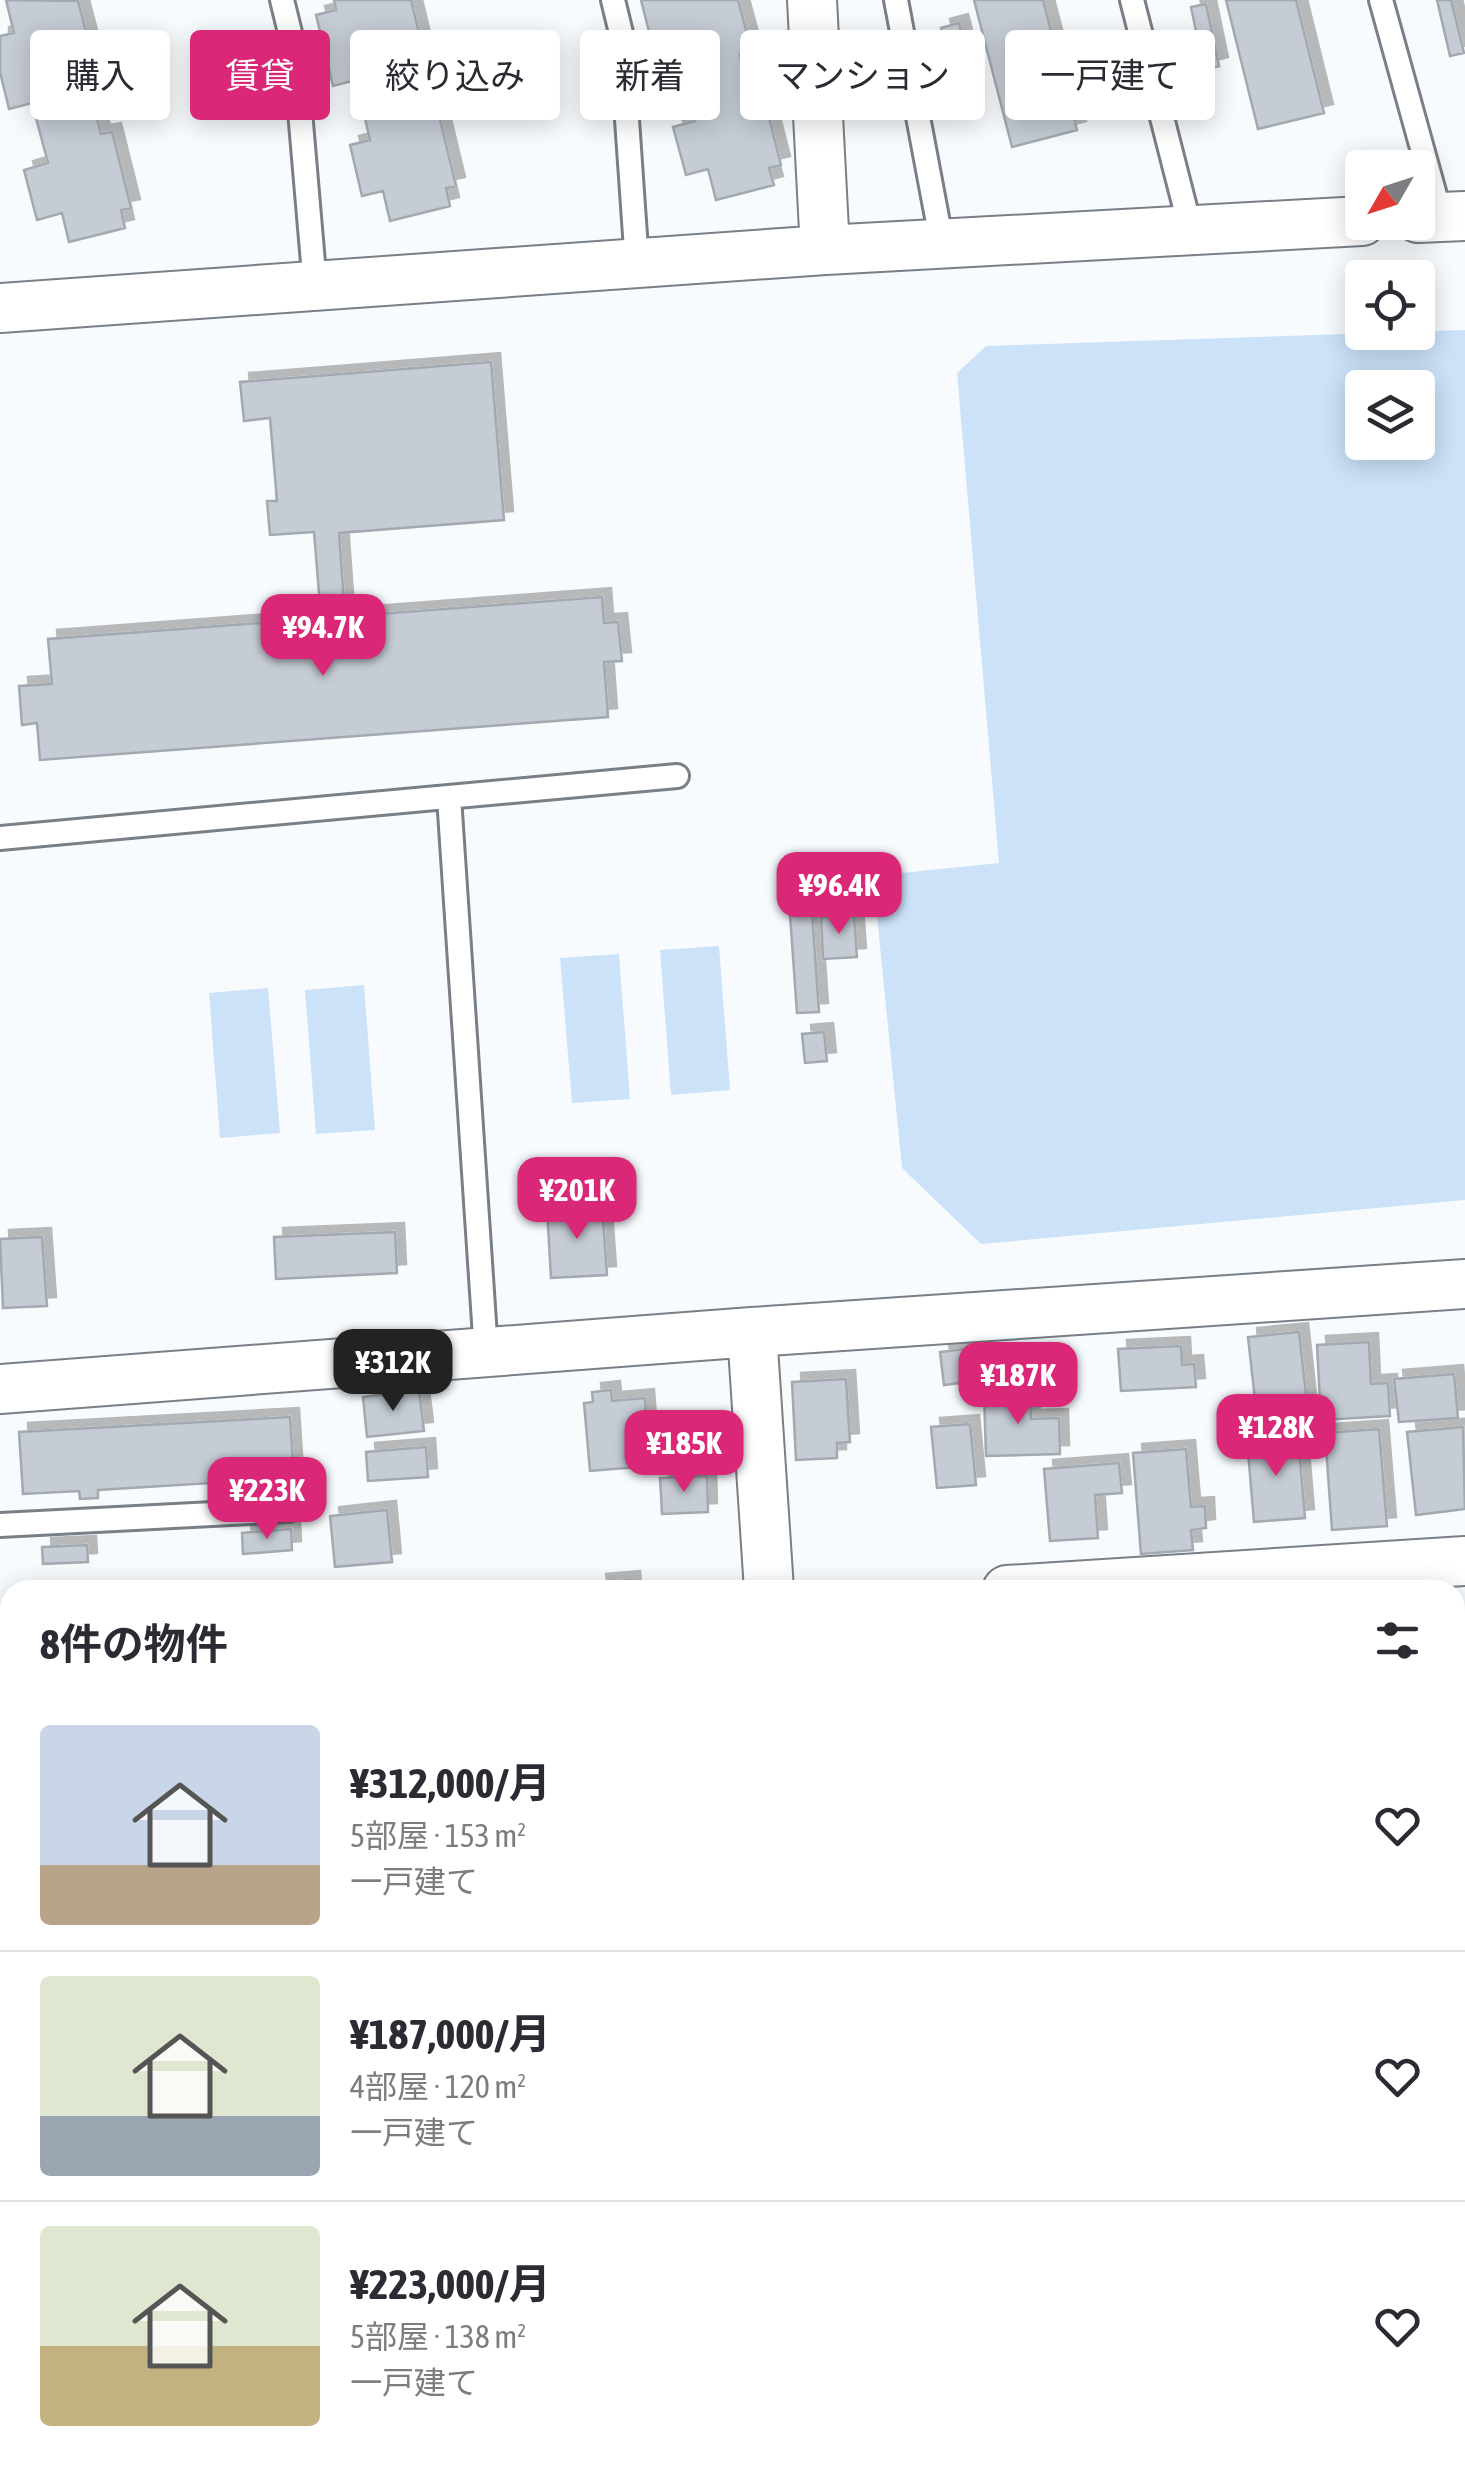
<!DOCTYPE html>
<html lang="ja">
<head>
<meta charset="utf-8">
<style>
	body { margin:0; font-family:"Asap Condensed","Noto Sans JP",sans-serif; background:#f7f7f7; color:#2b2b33; height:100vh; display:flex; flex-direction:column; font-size:38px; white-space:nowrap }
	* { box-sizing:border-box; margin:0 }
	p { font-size:32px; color:#7c7c81 }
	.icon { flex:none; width:55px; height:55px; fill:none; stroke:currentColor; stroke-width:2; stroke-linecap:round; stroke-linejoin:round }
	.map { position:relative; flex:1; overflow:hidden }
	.sheet { position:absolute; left:0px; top:1580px; width:1465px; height:892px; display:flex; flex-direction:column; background:#fff; border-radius:30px 30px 0 0; box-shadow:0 5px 25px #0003 }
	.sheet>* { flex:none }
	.hud { position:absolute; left:30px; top:30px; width:1405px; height:90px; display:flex; gap:20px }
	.needle { width:65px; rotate:231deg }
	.buttons { position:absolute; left:1345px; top:150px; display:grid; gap:20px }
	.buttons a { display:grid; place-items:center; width:90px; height:90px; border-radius:10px; background:#fff; box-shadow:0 5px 25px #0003; font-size:50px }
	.price { position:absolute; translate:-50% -85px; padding:0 22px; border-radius:20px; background:#db2777; color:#fff; font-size:32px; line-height:65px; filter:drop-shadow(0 2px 5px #0008) }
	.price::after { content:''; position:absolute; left:50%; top:60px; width:30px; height:22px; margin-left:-15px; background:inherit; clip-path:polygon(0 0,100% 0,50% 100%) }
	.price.selected { background:#222; color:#fff }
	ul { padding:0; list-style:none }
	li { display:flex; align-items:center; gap:30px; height:250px; padding:0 40px }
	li+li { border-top:2px solid #e1e1e2 }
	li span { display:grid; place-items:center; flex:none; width:280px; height:200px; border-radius:10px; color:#555 }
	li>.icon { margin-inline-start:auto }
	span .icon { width:120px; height:120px; fill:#fffc; stroke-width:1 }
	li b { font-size:42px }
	h2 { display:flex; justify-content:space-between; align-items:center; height:120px; padding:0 40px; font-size:42px }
	.pill { padding:0 35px; border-radius:10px; background:#fff; box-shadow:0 5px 25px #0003; font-size:35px; line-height:90px }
	.pill.selected { background:#db2777; color:#fff }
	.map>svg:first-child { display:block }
</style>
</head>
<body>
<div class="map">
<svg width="1465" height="2471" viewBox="0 0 1465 2471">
	<defs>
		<filter id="shadow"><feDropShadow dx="9" dy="-9" stdDeviation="0" flood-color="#0004"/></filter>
	</defs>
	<rect width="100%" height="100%" fill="#f8fbfe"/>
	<path fill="#cbe2f9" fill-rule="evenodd" d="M 1465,330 L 1465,1200 L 981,1244 L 902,1168 L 873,876 L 999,863 L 957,373 L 986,346 ZM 1362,388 L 1418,388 L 1418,442 L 1362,442 Z
		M 719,946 L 730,1090 L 671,1095 L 660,950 Z
		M 619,954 L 630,1099 L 572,1103 L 560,958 Z
		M 364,985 L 375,1130 L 316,1134 L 305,990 Z
		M 268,988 L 280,1133 L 220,1138 L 209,993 Z
		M 1144,2463 L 1144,2471 L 267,2471 L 266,2463 Z"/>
	<path fill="#c5ccd4" stroke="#a2a9b0" stroke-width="2.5" filter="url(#shadow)" d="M 6,0 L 78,1 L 103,96 L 92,99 L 101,134 L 112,132 L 131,208 L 121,210 L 125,228 L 69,242 L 62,213 L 37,220 L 24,170 L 48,163 L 32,103 L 9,109 L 0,72 L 0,36 L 14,33 Z
		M 334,0 L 411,0 L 429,75 L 419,77 L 427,110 L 437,107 L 456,186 L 446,188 L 450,206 L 390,221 L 383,191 L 362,196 L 350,145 L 370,140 L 356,80 L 333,86 L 316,15 L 336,10 Z
		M 641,0 L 738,0 L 752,52 L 740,55 L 748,89 L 761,86 L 781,165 L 769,168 L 774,185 L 716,200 L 708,169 L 686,175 L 673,127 L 695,121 L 679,57 L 657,63 Z
		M 974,0 L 1043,0 L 1077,130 L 1012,147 Z
		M 1226,0 L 1296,0 L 1324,113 L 1258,129 Z
		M 1437,0 L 1451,0 L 1464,53 L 1450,56 Z
		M 1206,4 L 1219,66 L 1204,70 L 1191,7 Z
		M 959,23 L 974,81 L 955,85 L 941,28 Z
		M 491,362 L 504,520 L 339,533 L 345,616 L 321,618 L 314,532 L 270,535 L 267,501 L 277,501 L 270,418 L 244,421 L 240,382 Z
		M 602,597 L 604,623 L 618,622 L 622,661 L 604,662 L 608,717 L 40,760 L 37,723 L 22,725 L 19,686 L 52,684 L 48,639 Z
		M 812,913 L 819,1012 L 797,1013 L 790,915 Z
		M 854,915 L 857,957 L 823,959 L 821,917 Z
		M 824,1032 L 827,1061 L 805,1063 L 802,1034 Z
		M 602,1206 L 607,1275 L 551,1278 L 547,1209 Z
		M 395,1232 L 397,1273 L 276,1279 L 274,1237 Z
		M 42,1237 L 47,1306 L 3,1308 L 0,1239 Z
		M 1299,1332 L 1308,1412 L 1257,1418 L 1248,1337 Z
		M 1369,1342 L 1371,1384 L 1388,1383 L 1390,1416 L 1321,1420 L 1317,1345 Z
		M 1181,1346 L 1182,1365 L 1194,1364 L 1196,1387 L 1121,1391 L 1118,1349 Z
		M 965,1349 L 968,1382 L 944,1385 L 940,1352 Z
		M 1454,1374 L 1458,1418 L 1399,1422 L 1394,1379 Z
		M 846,1379 L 850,1442 L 837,1443 L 837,1458 L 796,1460 L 792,1382 Z
		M 419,1390 L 424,1431 L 367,1437 L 363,1397 Z
		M 611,1390 L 612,1401 L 645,1398 L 650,1466 L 590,1471 L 584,1403 L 593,1402 L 592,1392 Z
		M 1030,1392 L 1031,1419 L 1059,1418 L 1060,1454 L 986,1456 L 984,1393 Z
		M 290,1417 L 294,1478 L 235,1482 L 235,1489 L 212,1490 L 211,1483 L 98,1490 L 98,1498 L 80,1499 L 79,1491 L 23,1494 L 19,1432 Z
		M 970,1424 L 976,1485 L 937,1488 L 931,1427 Z
		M 1463,1427 L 1465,1509 L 1416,1515 L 1407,1432 Z
		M 1379,1429 L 1387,1526 L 1332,1530 L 1325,1433 Z
		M 1298,1436 L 1305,1518 L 1254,1522 L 1247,1440 Z
		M 426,1447 L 428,1477 L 368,1481 L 366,1452 Z
		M 1186,1449 L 1191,1507 L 1205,1506 L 1206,1528 L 1191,1530 L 1193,1550 L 1141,1554 L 1133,1453 Z
		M 1119,1463 L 1122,1493 L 1095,1495 L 1098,1538 L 1050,1541 L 1044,1469 Z
		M 707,1476 L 708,1512 L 662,1514 L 660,1478 Z
		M 387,1510 L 392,1562 L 335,1567 L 330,1516 Z
		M 291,1529 L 292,1550 L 243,1554 L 242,1533 Z
		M 87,1545 L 88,1562 L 43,1564 L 42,1547 Z
		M 631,1580 L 632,1590 L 598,1590 L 597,1583 Z
		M 1455,1621 L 1465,1621 L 1465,1681 L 1455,1682 Z
		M 1465,1710 L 1465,1770 L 1455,1771 L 1455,1711 Z
		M 1455,2196 L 1465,2196 L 1465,2249 L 1455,2250 Z
		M 1462,2326 L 1465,2326 L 1465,2390 L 1463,2390 Z
		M 209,2462 L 210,2471 L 177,2471 L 176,2463 Z
		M 1228,2462 L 1296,2462 L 1296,2471 L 1228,2471 Z"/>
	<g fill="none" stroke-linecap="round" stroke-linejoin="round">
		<g stroke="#787f86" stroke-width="28">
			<path id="service" d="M 282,0 L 295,53 L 315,286
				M 613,0 L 621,33 L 637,264
				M 896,0 L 942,244
				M 1132,0 L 1191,231
				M 1381,0 L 1441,217
				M 449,797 L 486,1352
				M 0,838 L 677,776
				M 0,1525 L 289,1510
				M 0,1624 L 10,1623"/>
		</g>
		<g stroke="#787f86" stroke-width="52">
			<path id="minor" d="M 812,0 L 825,250
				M 1418,218 L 1465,216
				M 0,308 L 825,250 L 1362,221
				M 752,1332 L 769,1590
				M 0,1389 L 752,1332 L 1465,1284
				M 1007,1590 L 1465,1561
				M 238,2462 L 238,2471
				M 1202,2462 L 1202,2471"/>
		</g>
		<g stroke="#787f86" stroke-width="60">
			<path id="tertiary" d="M 1455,1868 L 1465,1867
				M 1455,1926 L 1465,1925
				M 0,1972 L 10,1970
				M 0,2030 L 10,2029"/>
		</g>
		<g stroke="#ac5c48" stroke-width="60">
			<path id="primary" d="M 0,2301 L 10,2436"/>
		</g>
		<use href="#service" stroke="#fff" stroke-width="22"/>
		<use href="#minor" stroke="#fff" stroke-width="48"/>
		<use href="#tertiary" stroke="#fff" stroke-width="55"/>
		<use href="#primary" stroke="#fbaf9c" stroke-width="55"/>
	</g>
</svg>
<div class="buttons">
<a><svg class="needle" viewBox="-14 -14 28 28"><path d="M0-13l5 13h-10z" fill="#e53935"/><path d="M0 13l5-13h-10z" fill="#7c7c81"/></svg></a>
<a><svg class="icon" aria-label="locate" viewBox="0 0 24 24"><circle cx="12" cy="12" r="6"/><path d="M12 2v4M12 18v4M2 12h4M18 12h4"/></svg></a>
<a><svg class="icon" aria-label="layers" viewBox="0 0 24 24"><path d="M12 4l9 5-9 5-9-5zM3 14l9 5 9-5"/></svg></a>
</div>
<b class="price" style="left:323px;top:679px">¥94.7K</b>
<b class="price" style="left:839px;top:937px">¥96.4K</b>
<b class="price" style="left:577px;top:1242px">¥201K</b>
<b class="price selected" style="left:393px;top:1414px">¥312K</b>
<b class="price" style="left:1018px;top:1427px">¥187K</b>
<b class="price" style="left:1276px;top:1479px">¥128K</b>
<b class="price" style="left:684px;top:1495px">¥185K</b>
<b class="price" style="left:267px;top:1542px">¥223K</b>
<div class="hud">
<a class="pill">購入</a>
<a class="pill selected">賃貸</a>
<a class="pill">絞り込み</a>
<a class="pill">新着</a>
<a class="pill">マンション</a>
<a class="pill">一戸建て</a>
</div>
<section class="sheet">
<h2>8件の物件<svg class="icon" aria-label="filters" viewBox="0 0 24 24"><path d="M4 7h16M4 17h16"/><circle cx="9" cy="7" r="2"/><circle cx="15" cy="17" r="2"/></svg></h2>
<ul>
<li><span style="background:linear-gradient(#c9d6e8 70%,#b9a48a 0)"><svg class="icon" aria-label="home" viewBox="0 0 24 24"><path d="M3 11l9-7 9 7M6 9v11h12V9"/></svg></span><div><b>¥312,000/月</b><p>5部屋 · 153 m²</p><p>一戸建て</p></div><svg class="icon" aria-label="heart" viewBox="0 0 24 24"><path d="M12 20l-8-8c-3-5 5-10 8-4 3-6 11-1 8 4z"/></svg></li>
<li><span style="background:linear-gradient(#dfe7d0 70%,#9aa5b1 0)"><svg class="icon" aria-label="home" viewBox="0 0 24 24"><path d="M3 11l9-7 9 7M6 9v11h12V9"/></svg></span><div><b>¥187,000/月</b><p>4部屋 · 120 m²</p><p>一戸建て</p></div><svg class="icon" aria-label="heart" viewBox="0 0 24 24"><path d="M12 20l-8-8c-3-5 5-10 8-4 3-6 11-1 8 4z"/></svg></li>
<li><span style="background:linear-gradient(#dfe7d0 60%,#c2b280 0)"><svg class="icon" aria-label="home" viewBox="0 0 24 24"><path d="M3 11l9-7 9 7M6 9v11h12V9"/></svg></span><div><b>¥223,000/月</b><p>5部屋 · 138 m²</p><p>一戸建て</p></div><svg class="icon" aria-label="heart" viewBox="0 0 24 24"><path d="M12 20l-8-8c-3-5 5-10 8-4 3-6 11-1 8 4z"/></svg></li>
</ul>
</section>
</div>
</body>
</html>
